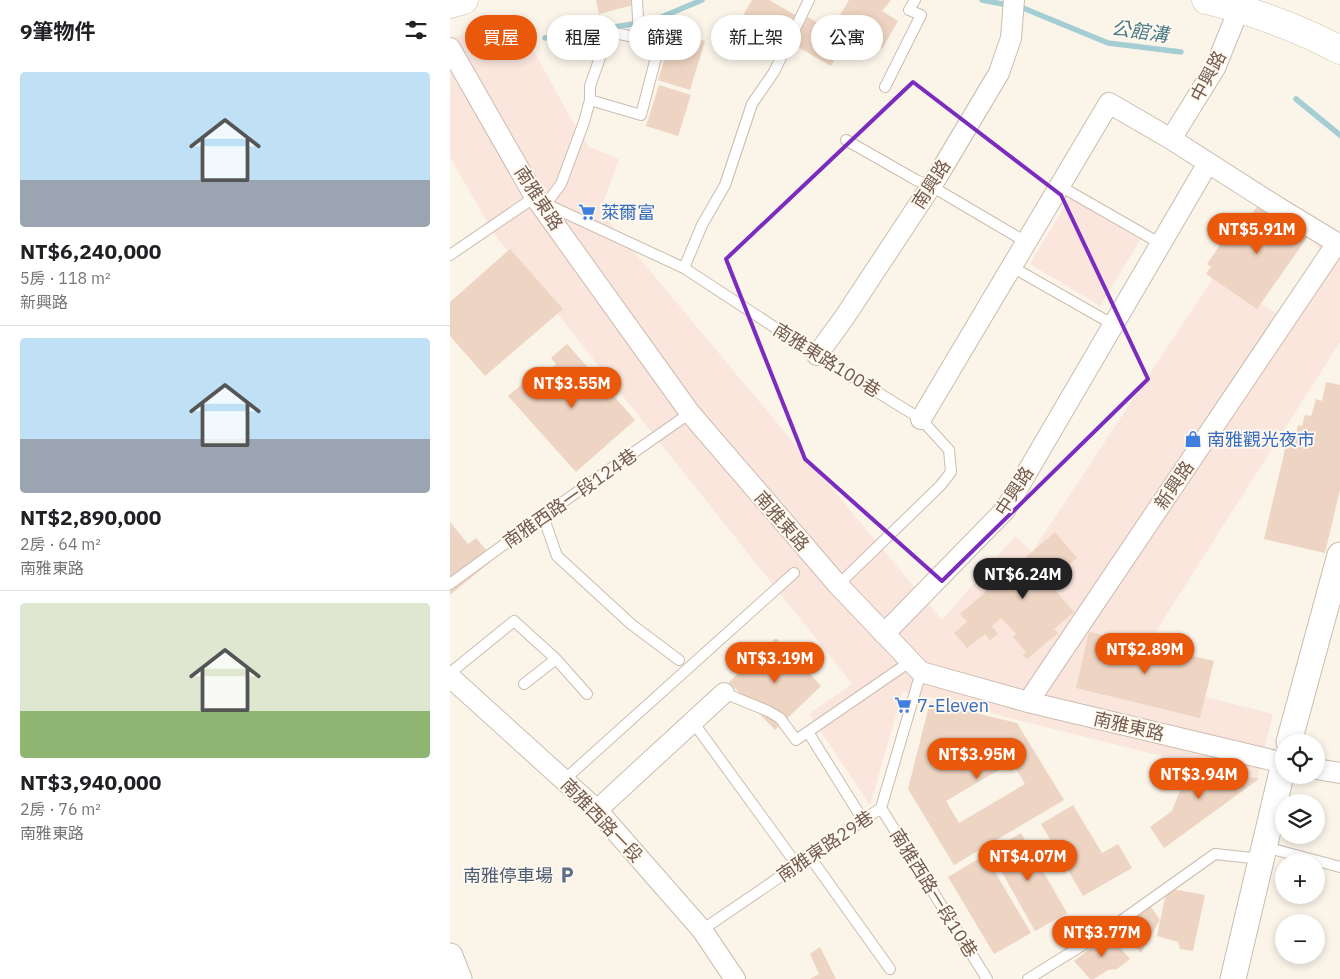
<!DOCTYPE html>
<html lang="zh-TW">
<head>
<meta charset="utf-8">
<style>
	body { margin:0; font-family:"IBM Plex Sans","Noto Sans TC",sans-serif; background:#f2f2f2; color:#202124; height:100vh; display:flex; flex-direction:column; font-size:19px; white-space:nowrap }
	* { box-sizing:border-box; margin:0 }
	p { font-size:16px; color:#757577 }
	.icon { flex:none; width:28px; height:28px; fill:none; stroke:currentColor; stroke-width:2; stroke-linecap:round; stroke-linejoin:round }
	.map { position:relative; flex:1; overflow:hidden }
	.sheet { display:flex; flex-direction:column; background:#fff; width:450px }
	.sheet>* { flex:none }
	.hud { position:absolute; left:15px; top:15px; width:475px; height:45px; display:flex; gap:10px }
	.tools { position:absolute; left:825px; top:734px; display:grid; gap:10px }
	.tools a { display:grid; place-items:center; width:50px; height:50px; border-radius:50%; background:#fff; box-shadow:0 2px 8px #0003; font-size:25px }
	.price { position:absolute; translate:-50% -42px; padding:0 11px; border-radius:18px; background:#ea580c; color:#fff; font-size:16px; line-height:32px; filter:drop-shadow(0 1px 2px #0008) }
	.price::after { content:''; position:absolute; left:50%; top:30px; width:15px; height:11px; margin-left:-8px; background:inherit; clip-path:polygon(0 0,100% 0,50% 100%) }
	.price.active { background:#222; color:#fff }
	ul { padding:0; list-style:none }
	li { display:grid; align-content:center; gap:10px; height:265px; padding:0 20px }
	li+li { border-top:1px solid #e0e0e0 }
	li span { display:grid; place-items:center; height:155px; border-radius:5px; color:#555 }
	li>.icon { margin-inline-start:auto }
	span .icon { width:90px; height:90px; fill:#fffc; stroke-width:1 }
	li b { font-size:21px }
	h2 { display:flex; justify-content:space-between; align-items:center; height:60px; padding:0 20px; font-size:21px }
	.pill { padding:0 18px; border-radius:22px; background:#fff; box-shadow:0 2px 8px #0003; font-size:18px; line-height:45px }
	.pill.active { background:#ea580c; color:#fff }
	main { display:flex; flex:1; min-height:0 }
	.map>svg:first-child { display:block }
</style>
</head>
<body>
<main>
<section class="sheet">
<h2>9筆物件<svg class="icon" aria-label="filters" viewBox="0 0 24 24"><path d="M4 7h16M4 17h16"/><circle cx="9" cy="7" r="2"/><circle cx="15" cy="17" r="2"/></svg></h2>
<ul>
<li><span style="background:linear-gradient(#bfe0f5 70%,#9aa5b1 0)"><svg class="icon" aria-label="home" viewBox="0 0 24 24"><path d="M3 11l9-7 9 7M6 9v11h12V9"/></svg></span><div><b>NT$6,240,000</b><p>5房 · 118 m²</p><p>新興路</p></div></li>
<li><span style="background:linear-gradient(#bfe0f5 65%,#9aa5b1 0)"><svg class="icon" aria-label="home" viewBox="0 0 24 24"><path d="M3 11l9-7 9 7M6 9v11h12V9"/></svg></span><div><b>NT$2,890,000</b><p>2房 · 64 m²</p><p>南雅東路</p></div></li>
<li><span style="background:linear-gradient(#dfe7d0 70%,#8fb573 0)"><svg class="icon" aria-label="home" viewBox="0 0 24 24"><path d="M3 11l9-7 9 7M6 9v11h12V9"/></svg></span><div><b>NT$3,940,000</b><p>2房 · 76 m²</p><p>南雅東路</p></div></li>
</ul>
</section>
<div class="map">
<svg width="890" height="979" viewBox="0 0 890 979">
	<rect width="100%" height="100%" fill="#fbf4e9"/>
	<path fill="#fae6dd" d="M 67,21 L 122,120 L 139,147 L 169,159 L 150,211 L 492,620 L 565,536 L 582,552 L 765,275 L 829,315 L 873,251 L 866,246 L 877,233 L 890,243 L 890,342 L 677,677 L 823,714 L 807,780 L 453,691 L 420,805 L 359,714 L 402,684 L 44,234 L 0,157 L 0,38 L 37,27 Z
		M 620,198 L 690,240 L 650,306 L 580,264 Z"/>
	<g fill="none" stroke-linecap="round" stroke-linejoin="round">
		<path stroke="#a5cdd4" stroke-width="5.5" d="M 532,0 L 573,8 L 658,43 L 731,52
			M 95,38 L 202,21 L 252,0
			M 846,99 L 890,135"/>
	</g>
	<path fill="#eed4c2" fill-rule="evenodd" d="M 146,0 L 182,0 L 183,5 L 149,14 Z
		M 302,0 L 319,0 L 347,16 L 333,41 L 292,17 Z
		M 399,0 L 441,0 L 432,11 L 448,21 L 432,49 L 402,32 L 409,24 L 390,15 Z
		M 356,16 L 397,39 L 381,66 L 341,43 Z
		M 223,31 L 255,41 L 240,90 L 208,80 Z
		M 209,85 L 241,95 L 228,136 L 196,126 Z
		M 809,204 L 861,232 L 807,309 L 756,274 L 761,267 L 757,264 L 783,226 L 790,230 Z
		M 60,249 L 113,309 L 35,376 L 0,336 L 0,302 Z
		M 117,344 L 185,420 L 126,472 L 58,396 L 78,379 L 83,385 L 106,364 L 101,358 Z
		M 876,382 L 890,385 L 890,490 L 875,553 L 814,539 L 836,445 L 843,447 L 848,425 L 852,426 L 855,415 L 861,416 L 866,399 L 872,401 Z
		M 0,522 L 18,544 L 26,538 L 44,559 L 0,595 Z
		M 605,532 L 627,558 L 598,582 L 624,612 L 604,629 L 608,633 L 577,659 L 573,655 L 576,652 L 563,637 L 566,634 L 551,618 L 542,626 L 548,634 L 540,640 L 535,634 L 517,648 L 504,633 L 517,622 L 510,614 Z
		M 639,632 L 764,661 L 750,718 L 626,688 Z
		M 326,638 L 371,686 L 325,730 L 279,682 Z
		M 480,702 L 567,723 L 614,800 L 504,865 L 458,789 ZM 562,762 L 575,784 L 509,823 L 496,801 Z
		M 740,764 L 809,779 L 714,848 L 700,827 L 722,811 Z
		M 623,805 L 652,853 L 668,844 L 682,868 L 633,896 L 591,824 Z
		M 571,833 L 617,913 L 585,931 L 540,851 Z
		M 535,855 L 581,933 L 544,954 L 498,877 Z
		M 717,888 L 755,895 L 743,951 L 730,949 L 728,942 L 707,936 Z
		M 697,901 L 710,920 L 691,953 L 665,925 Z
		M 659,934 L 680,959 L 667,969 L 658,970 L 644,979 L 640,979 L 624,961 Z
		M 370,947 L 386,979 L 360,979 L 369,974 L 360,954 Z"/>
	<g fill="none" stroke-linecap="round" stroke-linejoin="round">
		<g stroke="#ccbcaf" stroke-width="12">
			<path id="service" d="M 187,0 L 189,38
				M 435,87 L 471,15 L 459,10 L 465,0
				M 396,140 L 466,180 L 481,186 L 576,242
				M 610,186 L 711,244
				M 96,204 L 111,184 L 134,122 L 140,100 L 140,86 L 159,32 L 210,42 L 191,115 L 140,100
				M 0,255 L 85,197 L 96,204 L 234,268 L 367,355 L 471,419 L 499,450 L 501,472 L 490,486 L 388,585
				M 562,267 L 664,325
				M 234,268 L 252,225 L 275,185 L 302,104 L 324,72 L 359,0
				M 93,516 L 107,556 L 181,624 L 229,660
				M 0,584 L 93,516 L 240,413
				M 0,673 L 64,621 L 106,659
				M 74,684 L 106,659 L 137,694
				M 274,693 L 318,711 L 330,718 L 346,740 L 461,661
				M 243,722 L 347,865
				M 358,732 L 413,820
				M 114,780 L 344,573
				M 431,808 L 537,979
				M 815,847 L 890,867
				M 360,857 L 440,969
				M 252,930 L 431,808 L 471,672
				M 578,979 L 665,925 L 765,854 L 811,859"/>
		</g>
		<g stroke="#ccbcaf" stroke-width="22">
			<path id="minor" d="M 788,0 L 789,9 L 765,68 L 721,139 L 829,208 L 887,243
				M 0,48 L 85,197 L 240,413 L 388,585 L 471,672 L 578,702 L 834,763
				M 367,355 L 394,318 L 487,177 L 549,73 L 561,38 L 564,0
				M 471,419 L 659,103 L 721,139
				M 434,634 L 555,510 L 758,163
				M 0,677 L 147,810 L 252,930 L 285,979
				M 578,702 L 887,243 L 890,244
				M 866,769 L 890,773
				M 147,810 L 274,693"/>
		</g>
		<g stroke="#ccbcaf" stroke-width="27">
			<path id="tertiary" d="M 839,742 L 890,555
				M 0,956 L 9,979
				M 783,979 L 834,763"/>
		</g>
		<g stroke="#cfbcad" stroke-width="29">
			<path id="secondary" d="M 756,0 C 802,11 848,28 890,50
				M 0,4 L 14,0"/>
		</g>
		<use href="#service" stroke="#fff" stroke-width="10"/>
		<use href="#minor" stroke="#fff" stroke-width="20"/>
		<use href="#tertiary" stroke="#fff" stroke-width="25"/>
		<use href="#secondary" stroke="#fff" stroke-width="28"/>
	</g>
	<path fill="none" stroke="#7b2cbf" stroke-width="4" stroke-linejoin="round" d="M 463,82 L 611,195 L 698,379 L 492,581 L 355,459 L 276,259 Z"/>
	<defs>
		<g id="supermarket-bare" transform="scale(1.35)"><path d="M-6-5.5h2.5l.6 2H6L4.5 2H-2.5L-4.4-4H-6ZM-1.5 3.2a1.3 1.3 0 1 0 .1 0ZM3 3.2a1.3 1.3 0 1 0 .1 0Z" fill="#3f7fe0" stroke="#fef8ef" stroke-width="2.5" paint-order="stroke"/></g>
		<g id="shop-bare" transform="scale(1.35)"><path d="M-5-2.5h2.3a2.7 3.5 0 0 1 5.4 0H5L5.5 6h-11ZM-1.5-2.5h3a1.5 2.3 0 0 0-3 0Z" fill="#3f7fe0" stroke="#fef8ef" stroke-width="2.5" paint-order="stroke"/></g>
		<g id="parking-bare" transform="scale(1.35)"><path d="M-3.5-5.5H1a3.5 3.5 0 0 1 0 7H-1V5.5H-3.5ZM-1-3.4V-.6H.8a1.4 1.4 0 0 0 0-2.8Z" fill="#5c6f8a" stroke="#fef8ef" stroke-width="2.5" paint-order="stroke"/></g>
	</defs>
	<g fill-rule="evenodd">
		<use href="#supermarket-bare" x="137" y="212"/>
		<use href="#shop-bare" x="743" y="439"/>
		<use href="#supermarket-bare" x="453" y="705"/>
		<use href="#parking-bare" x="117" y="875"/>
	</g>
	<g text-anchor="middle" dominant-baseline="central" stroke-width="4" stroke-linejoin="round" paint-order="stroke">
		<g font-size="18" fill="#735b4e" stroke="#fef8ef">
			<text transform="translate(758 76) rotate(-62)">中興路</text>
			<text transform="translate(481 184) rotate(-57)">南興路</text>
			<text transform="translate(89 198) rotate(57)">南雅東路</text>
			<text transform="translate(377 360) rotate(32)">南雅東路100巷</text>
			<text transform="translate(724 485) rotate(-56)">新興路</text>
			<text transform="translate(564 491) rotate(-57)">中興路</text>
			<text transform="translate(120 498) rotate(-35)">南雅西路一段124巷</text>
			<text transform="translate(332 521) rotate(49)">南雅東路</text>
			<text transform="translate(679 726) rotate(13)">南雅東路</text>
			<text transform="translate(152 820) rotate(46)">南雅西路一段</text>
			<text transform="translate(375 846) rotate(-34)">南雅東路29巷</text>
			<text transform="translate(484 893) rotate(58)">南雅西路一段10巷</text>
		</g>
		<g font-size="18" fill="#366cbe" stroke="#fef8ef" text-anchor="start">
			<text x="151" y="212">萊爾富</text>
			<text x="757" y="439">南雅觀光夜市</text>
			<text x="467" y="705">7-Eleven</text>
		</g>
		<g font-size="18" fill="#4e5e75" stroke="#fef8ef" text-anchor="end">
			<text x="103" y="875">南雅停車場</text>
		</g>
		<g font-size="19" font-style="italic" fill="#497a85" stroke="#fef8ef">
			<text transform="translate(690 31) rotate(8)">公館溝</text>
		</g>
	</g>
</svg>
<div class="tools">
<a><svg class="icon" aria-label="locate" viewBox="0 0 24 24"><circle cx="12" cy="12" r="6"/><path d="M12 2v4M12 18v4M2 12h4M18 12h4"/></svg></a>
<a><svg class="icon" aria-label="layers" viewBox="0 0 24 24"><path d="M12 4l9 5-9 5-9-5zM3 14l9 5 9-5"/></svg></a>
<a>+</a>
<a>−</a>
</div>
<b class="price" style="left:807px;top:255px">NT$5.91M</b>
<b class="price" style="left:122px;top:409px">NT$3.55M</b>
<b class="price active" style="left:573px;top:600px">NT$6.24M</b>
<b class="price" style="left:695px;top:675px">NT$2.89M</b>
<b class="price" style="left:325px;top:684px">NT$3.19M</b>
<b class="price" style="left:527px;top:780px">NT$3.95M</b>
<b class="price" style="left:749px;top:800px">NT$3.94M</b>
<b class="price" style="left:578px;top:882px">NT$4.07M</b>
<b class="price" style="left:652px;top:958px">NT$3.77M</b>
<div class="hud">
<a class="pill active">買屋</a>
<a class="pill">租屋</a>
<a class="pill">篩選</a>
<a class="pill">新上架</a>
<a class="pill">公寓</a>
</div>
</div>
</main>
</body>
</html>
